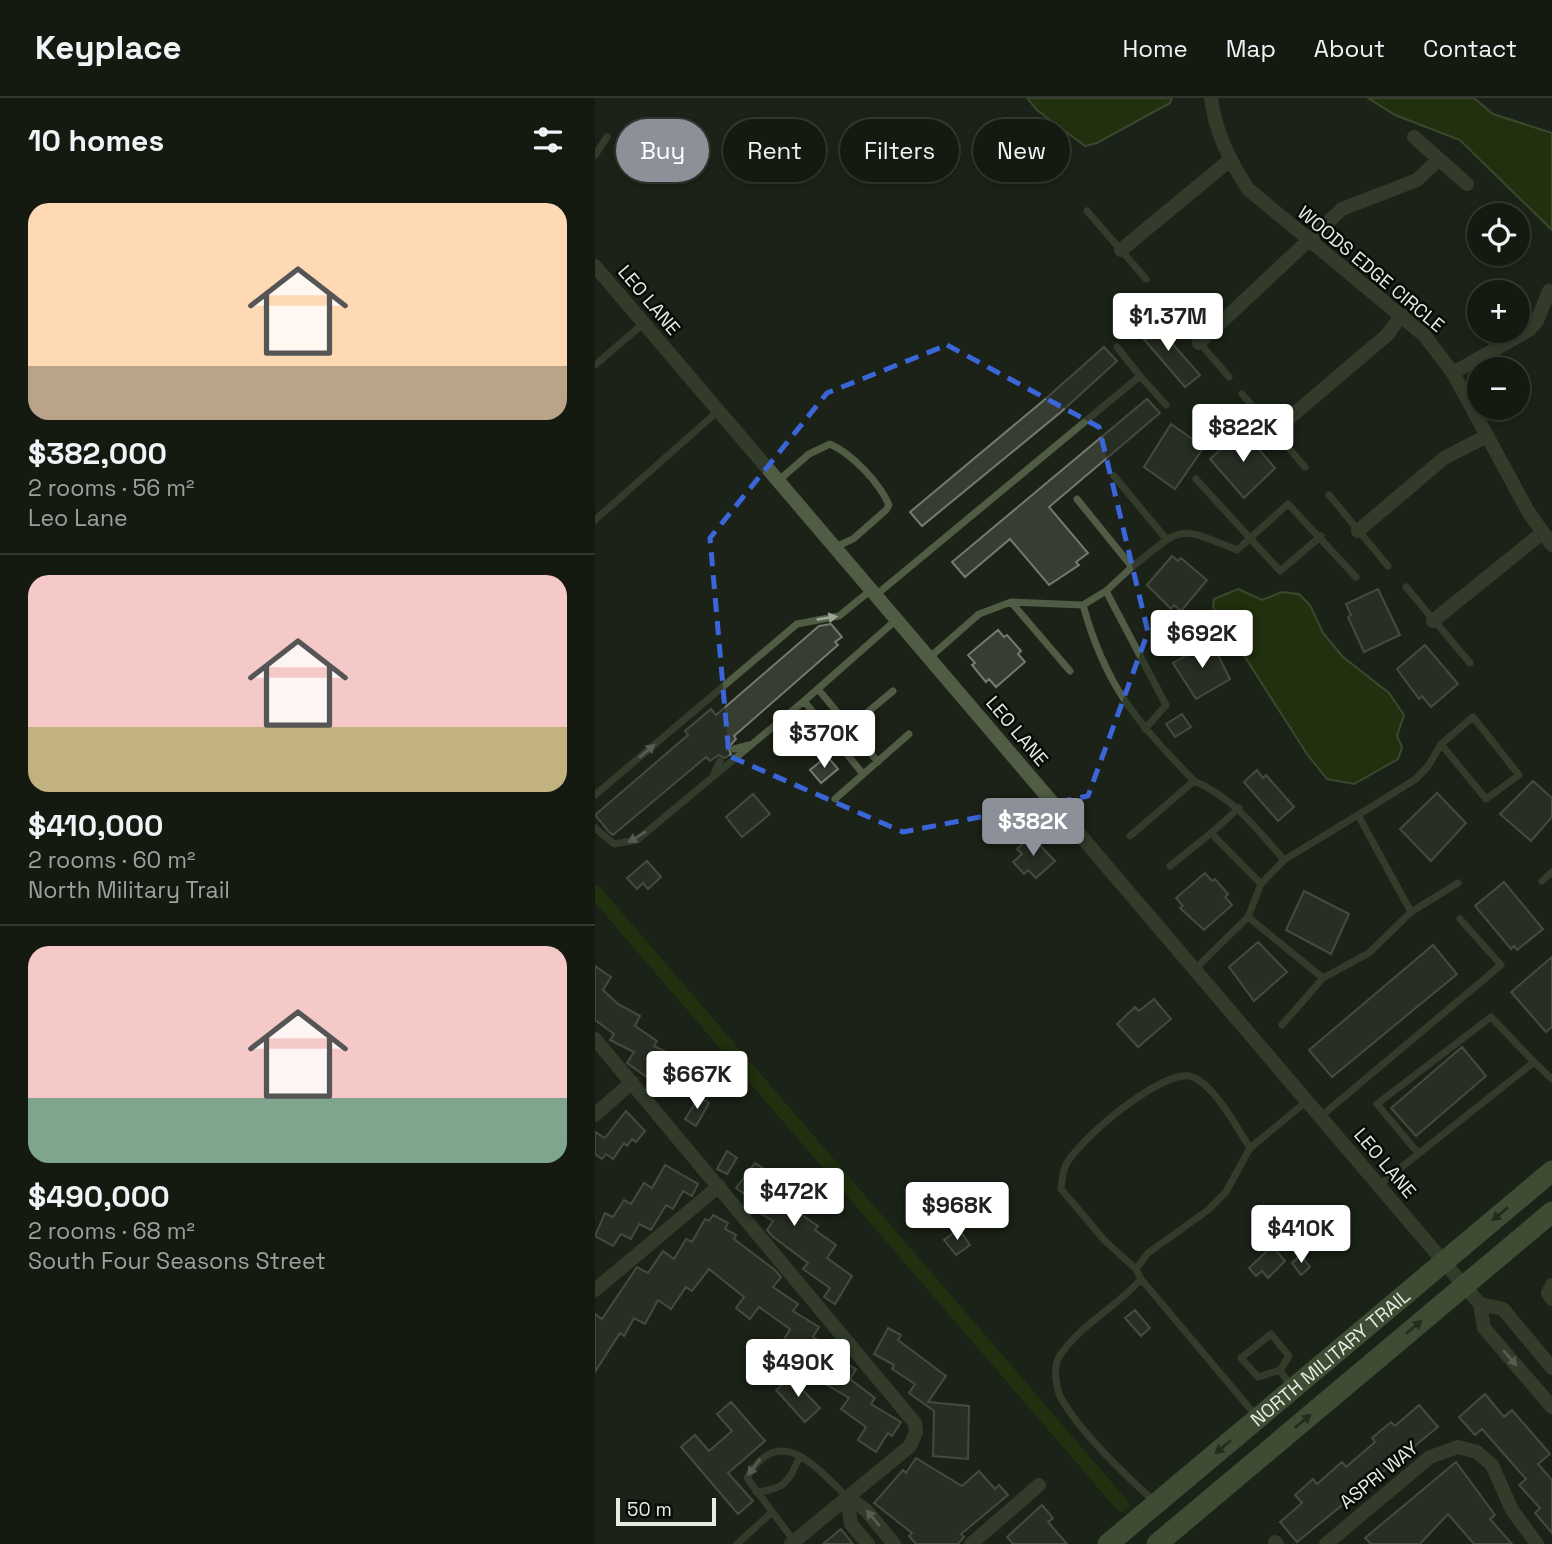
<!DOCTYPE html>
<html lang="en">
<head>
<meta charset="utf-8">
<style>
	body { margin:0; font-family:"Space Grotesk",sans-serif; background:#22271f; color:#f1f3f6; height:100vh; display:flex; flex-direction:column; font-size:26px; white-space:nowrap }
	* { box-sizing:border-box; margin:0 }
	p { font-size:23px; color:#9da19f }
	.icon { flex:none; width:38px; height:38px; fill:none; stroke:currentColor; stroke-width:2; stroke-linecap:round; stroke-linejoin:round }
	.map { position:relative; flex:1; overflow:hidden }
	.details { display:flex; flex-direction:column; background:#151a11; width:595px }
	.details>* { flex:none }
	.guide { position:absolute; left:21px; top:21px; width:665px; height:63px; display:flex; gap:14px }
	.tools { position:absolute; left:872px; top:105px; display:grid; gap:14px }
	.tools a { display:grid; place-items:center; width:63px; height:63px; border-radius:50%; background:#151a11; box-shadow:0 4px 10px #0003,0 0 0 2px #343831; font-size:35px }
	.scale { position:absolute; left:21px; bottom:18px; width:100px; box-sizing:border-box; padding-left:7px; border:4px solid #e7ebe4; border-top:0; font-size:19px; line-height:24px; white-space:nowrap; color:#e7ebe4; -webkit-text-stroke:5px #080b06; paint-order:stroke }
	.price { position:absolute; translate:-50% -60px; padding:0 16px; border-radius:7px; background:#fff; color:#222; font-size:23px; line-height:46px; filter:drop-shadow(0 2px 4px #0008) }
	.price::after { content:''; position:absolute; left:50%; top:42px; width:21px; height:16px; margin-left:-10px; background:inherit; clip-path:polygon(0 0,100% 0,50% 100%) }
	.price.current { background:#8c9099; color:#fff }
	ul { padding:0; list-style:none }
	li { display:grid; align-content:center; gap:14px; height:371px; padding:0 28px }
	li+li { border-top:2px solid #343831 }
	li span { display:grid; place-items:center; height:217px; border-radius:21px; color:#555 }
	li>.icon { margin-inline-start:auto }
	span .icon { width:126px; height:126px; fill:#fffc; stroke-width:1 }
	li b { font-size:30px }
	h2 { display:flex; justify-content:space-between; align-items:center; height:84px; padding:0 28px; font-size:30px }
	.chip { padding:0 24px; border-radius:32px; background:#151a11; box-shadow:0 4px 10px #0003,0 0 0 2px #343831; font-size:24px; line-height:63px }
	.chip.current { background:#8c9099; color:#fff }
	header { display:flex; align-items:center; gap:42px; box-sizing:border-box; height:98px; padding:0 35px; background:#151a11; border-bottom:2px solid #343831 }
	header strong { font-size:33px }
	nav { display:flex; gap:38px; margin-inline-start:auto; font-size:24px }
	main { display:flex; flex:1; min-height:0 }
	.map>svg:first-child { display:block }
</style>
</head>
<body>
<header>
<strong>Keyplace</strong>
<nav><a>Home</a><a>Map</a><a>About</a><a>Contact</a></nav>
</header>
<main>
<section class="details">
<h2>10 homes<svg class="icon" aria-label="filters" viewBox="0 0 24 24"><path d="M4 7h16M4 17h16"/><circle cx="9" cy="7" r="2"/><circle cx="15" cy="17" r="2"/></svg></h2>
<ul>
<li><span style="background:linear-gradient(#ffd9b3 75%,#b9a48a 0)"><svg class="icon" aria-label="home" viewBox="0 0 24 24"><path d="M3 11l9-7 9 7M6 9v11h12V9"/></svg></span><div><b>$382,000</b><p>2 rooms · 56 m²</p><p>Leo Lane</p></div></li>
<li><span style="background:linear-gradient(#f6c9c9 70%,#c2b280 0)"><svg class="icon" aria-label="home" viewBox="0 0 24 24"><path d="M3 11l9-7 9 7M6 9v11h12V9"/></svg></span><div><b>$410,000</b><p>2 rooms · 60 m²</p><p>North Military Trail</p></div></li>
<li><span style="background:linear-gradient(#f6c9c9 70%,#7fa58c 0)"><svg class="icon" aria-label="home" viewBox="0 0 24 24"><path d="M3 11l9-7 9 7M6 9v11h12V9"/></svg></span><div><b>$490,000</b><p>2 rooms · 68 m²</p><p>South Four Seasons Street</p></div></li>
</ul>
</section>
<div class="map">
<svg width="957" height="1446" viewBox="0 0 957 1446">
	<rect width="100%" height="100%" fill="#1c2217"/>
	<path fill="#284203" stroke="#617546" stroke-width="2" d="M 432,0 L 577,0 L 575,5 L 502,45 L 490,48 L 442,12 Z
		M 773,0 L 879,0 L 898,16 L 957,35 L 957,132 L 865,42 L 800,17 Z
		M 643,491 L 667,502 L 687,494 L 704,496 L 715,507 L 728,535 L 748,559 L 794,595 L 809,617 L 802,638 L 807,649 L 803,661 L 759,686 L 732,681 L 712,656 L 618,509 L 619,501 Z"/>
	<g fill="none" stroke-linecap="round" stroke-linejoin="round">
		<path stroke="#284203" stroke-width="14" d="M 0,794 L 527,1407"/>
	</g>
	<path fill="#373d31" stroke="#747b6d" stroke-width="2" d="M 52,36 L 60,46 L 65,41 L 73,50 L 67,54 L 76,64 L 60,77 L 33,52 Z
		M 555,220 L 605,277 L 590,289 L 541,232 Z
		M 509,249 L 522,263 L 466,314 L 327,428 L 315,414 L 448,303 Z
		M 552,301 L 565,315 L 454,409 L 493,455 L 481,464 L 484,467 L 454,487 L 415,441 L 370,479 L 357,464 Z
		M 576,326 L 609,349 L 580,391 L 549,369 Z
		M 647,332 L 680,370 L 649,400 L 615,361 Z
		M 577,458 L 583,463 L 586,460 L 612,482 L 586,513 L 579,507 L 576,511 L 552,487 Z
		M 783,491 L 805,537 L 769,554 L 753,519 L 756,517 L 751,506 Z
		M 236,526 L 247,539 L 240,544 L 243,547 L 139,638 L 141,641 L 133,650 L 136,656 L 130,660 L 124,657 L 115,663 L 111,659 L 18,737 L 14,734 L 0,717 L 93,637 L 90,633 L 116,611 L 121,617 L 224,528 Z
		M 403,532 L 409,539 L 412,537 L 426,553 L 423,556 L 430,564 L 401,589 L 394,581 L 391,584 L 377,567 L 380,565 L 373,557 Z
		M 616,543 L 635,581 L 601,601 L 578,565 Z
		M 830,547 L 863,586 L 836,609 L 827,598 L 824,601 L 802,571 Z
		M 587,616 L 596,629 L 580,639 L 571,626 Z
		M 232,658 L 243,671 L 226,685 L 215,672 Z
		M 662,672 L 668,680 L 671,677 L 699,709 L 683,723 L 649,684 Z
		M 938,683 L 957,700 L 957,719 L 936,743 L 905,716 Z
		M 842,695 L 871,725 L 836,763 L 805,731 Z
		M 158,696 L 175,716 L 147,739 L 131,719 Z
		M 436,738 L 460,763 L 441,780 L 433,772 L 429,776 L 418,764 L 427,756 L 422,751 Z
		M 52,763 L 66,779 L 53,791 L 48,785 L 42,791 L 32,780 Z
		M 610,775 L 617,783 L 620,781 L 633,796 L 630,799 L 637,807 L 609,832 L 585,810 L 588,808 L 581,800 Z
		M 909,784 L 948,831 L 922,852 L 919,848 L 916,851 L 880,808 Z
		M 709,793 L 754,816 L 736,856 L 691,832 Z
		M 663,844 L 692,874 L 659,903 L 634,869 Z
		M 838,847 L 862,876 L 737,979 L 714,952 Z
		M 957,859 L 957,929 L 951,934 L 916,894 Z
		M 0,868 L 16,879 L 8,892 L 23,906 L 45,918 L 40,928 L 62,943 L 59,948 L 81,959 L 63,993 L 52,988 L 56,982 L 32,965 L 39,954 L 15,942 L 19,936 L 0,922 Z
		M 559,901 L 576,921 L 543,949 L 522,926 L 540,909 L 544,913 Z
		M 867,949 L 891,978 L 821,1038 L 796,1010 Z
		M 104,999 L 114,1005 L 101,1028 L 90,1021 Z
		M 31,1013 L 50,1033 L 41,1044 L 37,1041 L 32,1048 L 29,1045 L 18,1061 L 11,1056 L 7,1061 L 0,1056 L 0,1034 L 10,1040 Z
		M 132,1053 L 142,1060 L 132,1076 L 122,1071 Z
		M 160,1065 L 195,1087 L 192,1091 L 212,1105 L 204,1115 L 223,1128 L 220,1132 L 241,1147 L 232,1160 L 257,1178 L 240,1206 L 229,1199 L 235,1190 L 208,1171 L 213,1165 L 177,1138 L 172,1132 L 178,1123 L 158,1111 L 162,1105 L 141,1090 Z
		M 70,1067 L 103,1086 L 97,1098 L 88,1093 L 78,1111 L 71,1107 L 56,1132 L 44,1126 L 36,1141 L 26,1136 L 18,1148 L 0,1138 L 10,1115 L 18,1119 L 29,1102 L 36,1106 L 49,1085 L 57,1090 Z
		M 118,1117 L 133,1125 L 130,1131 L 141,1137 L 139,1141 L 180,1172 L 186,1179 L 178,1189 L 203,1206 L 198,1213 L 224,1229 L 218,1239 L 239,1251 L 236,1257 L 261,1271 L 255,1281 L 280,1300 L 276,1306 L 306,1324 L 297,1338 L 293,1335 L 281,1354 L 263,1342 L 271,1329 L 246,1311 L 254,1300 L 204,1270 L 210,1264 L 185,1249 L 195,1231 L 164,1209 L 155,1221 L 141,1210 L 149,1199 L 114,1171 L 97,1193 L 91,1189 L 76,1211 L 63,1202 L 50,1226 L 39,1220 L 29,1238 L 25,1235 L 0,1274 L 0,1216 L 7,1221 L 42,1169 L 53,1175 L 68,1153 L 79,1161 L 91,1141 L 97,1144 L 110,1121 L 114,1123 Z
		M 364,1131 L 375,1147 L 361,1157 L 349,1142 Z
		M 677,1148 L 690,1163 L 673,1180 L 667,1173 L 661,1178 L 654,1170 Z
		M 706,1157 L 715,1169 L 706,1177 L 697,1165 Z
		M 540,1212 L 555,1230 L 546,1238 L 530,1220 Z
		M 293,1230 L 306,1237 L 303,1242 L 351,1278 L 333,1304 L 374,1308 L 373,1361 L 338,1358 L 339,1313 L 314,1295 L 320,1286 L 297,1271 L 299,1267 L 279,1256 Z
		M 195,1279 L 225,1310 L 210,1324 L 181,1292 Z
		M 890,1296 L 909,1319 L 917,1312 L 955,1356 L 943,1366 L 957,1382 L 957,1435 L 940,1415 L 945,1410 L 924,1387 L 931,1381 L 887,1331 L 880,1337 L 864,1319 Z
		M 136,1304 L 170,1343 L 133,1375 L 158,1403 L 143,1416 L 86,1349 L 100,1337 L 114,1353 L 137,1333 L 122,1316 Z
		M 824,1307 L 843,1329 L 702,1444 L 685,1424 L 707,1405 L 700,1397 L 718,1381 L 722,1386 L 747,1364 L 751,1369 L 780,1344 L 777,1340 L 796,1324 L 800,1328 Z
		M 321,1360 L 367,1388 L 384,1373 L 400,1391 L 404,1387 L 413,1397 L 366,1436 L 369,1439 L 363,1446 L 321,1446 L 314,1438 L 317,1435 L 279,1405 L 308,1372 L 311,1375 Z
		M 861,1364 L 900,1417 L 895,1421 L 917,1446 L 879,1446 L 853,1416 L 825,1446 L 776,1446 L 770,1440 Z
		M 447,1407 L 458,1420 L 453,1424 L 472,1446 L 418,1446 L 412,1439 Z
		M 246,1431 L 258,1446 L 228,1446 Z"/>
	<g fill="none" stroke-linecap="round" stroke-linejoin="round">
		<path stroke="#505c44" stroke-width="7" d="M 0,57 L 12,39
			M 492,113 L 551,181
			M 579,215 L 634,279
			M 522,249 L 545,278
			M 0,267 L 49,225
			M 647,296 L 710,369
			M 519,378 L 572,442
			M 601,381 L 685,473 L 726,438
			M 183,383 L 214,356 L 235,346 C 257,356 284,384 294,407 L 291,412 L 258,441 L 240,449
			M 734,397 L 793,468
			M 482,401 L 537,469 L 511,493 L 488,507
			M 0,422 L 123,313
			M 537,469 C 589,428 580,427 642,452 L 693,406 L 761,479
			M 811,489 L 875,565
			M 511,493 L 571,607 L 550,631
			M 281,497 L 545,278 L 571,307
			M 334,560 L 384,516 L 416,504
			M 475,573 L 416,504 L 488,507 C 511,590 541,622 599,683
			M 223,591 L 283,664
			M 256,628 L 298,593
			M 139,651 L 154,647
			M 268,676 L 209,603 L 301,522
			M 118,678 L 125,663
			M 0,697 L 202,526 L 244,518 L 276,492
			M 240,701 L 314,636
			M 763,717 L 821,681 L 834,667 L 846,646 L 878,619 L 924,677 L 891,701 L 846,646
			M 0,730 L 19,746 L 42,742 L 209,603
			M 616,735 L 644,710
			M 535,738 L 599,683 C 639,700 661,730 689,762
			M 575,768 L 616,735 L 666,786
			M 947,783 L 957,774
			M 653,819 L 666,786 L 689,762 L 763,717 L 816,814
			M 600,871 L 653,819 L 728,880 L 687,927
			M 728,880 L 774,855 L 816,814 L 863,785
			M 725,1019 L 906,867 L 865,821
			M 823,1055 L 782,1006 L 896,919 L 939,964
			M 784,1087 L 939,964 L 957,981
			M 541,1171 L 510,1143 L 466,1091 C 467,1084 467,1076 470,1069 C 480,1044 571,967 598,979 C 620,988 642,1030 655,1050
			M 546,1181 C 521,1210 485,1226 464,1259 C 458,1269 461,1290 466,1300 C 484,1333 532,1379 560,1404
			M 685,1272 L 663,1279 L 646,1260 L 676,1236 L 694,1258 L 685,1272 L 697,1290
			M 662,1319 L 546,1181 L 541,1171 L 553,1155 L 613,1112 L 631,1094 L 655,1050 L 712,1003
			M 161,1394 C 191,1391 193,1384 205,1358
			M 199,1443 L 152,1380 C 184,1323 221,1369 252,1399
			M 142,1446 L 176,1415"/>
		<path stroke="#505c44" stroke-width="14" d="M 616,0 C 620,34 635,63 653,91 L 829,237 L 858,275 L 934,415 L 957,447
			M 819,39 L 872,86
			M 526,152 L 635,62
			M 0,168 L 878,1198 L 885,1206 L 889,1230 L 957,1309
			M 604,245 L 747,111 L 822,82 L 844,61
			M 858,275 L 934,232 L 942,223 L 954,193
			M 679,333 L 792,237 L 807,217
			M 763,433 L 849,360 L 892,338
			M 838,523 L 947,435
			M 0,941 L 320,1325 L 321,1334 L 315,1348 L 196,1446
			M 0,1017 L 37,984
			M 957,1187 L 953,1195 L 957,1201
			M 0,1192 L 124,1088
			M 885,1206 L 908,1211 L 957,1270
			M 252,1399 L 271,1412 L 299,1446
			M 252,1399 L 256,1426 L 273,1446
			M 680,1444 L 682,1446
			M 376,1446 L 444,1387
			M 731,1446 L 835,1359 L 863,1349 L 882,1354 L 897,1367 L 917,1412 L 942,1446"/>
		<g stroke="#6a7e58" stroke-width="21">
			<path id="s1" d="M 513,1446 L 957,1073"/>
			<path d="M 562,1446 L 957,1114"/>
		</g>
	</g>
	<defs><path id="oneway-solid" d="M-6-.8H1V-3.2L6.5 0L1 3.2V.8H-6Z" transform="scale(1.75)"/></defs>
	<g fill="#9ca494">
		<use href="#oneway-solid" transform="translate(232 520) rotate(-9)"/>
		<use href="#oneway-solid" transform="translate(52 653) rotate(-40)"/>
		<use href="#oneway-solid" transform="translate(42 739) rotate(149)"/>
		<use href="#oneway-solid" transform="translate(915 1260) rotate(49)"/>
		<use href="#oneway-solid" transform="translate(159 1369) rotate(127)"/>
		<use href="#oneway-solid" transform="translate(278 1420) rotate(-130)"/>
	</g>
	<g fill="#2f3927">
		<use href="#oneway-solid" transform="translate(905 1116) rotate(140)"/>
		<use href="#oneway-solid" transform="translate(819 1229) rotate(-40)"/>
		<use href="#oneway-solid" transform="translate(708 1323) rotate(-40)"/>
		<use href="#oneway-solid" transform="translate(628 1349) rotate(140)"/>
	</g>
	<path d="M0 0H957V1446H0ZM 352,247 L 504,329 L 553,534 L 493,698 L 308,734 L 134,658 L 115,440 L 232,295 Z" fill="#1c2217" fill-opacity=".55" fill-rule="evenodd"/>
	<path fill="none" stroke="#3b66da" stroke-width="5" stroke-dasharray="14 9" stroke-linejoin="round" d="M 352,247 L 504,329 L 553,534 L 493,698 L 308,734 L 134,658 L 115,440 L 232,295 Z"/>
	<g text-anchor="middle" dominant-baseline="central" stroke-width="5" stroke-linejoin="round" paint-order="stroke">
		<g font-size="19" fill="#e7ebe4" stroke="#080b06">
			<text transform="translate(776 171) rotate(40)">WOODS EDGE CIRCLE</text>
			<text transform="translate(54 202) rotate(50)">LEO LANE</text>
			<text transform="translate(422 633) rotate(50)">LEO LANE</text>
			<text transform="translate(790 1065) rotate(50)">LEO LANE</text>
			<text stroke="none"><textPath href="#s1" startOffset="290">NORTH MILITARY TRAIL</textPath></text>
			<text transform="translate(784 1377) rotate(-39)">ASPRI WAY</text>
		</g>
	</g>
</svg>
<div class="tools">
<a><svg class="icon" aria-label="locate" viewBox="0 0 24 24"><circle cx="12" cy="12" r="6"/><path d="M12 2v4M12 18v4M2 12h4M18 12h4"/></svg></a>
<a>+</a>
<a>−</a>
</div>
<div class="scale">50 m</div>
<b class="price" style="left:573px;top:255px">$1.37M</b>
<b class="price" style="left:648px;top:366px">$822K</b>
<b class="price" style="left:607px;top:572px">$692K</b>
<b class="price" style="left:229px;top:672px">$370K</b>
<b class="price current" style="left:438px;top:760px">$382K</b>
<b class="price" style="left:102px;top:1013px">$667K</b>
<b class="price" style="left:199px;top:1130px">$472K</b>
<b class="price" style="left:362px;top:1144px">$968K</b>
<b class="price" style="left:706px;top:1167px">$410K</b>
<b class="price" style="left:203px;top:1301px">$490K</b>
<div class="guide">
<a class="chip current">Buy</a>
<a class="chip">Rent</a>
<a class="chip">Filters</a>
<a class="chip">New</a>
</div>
</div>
</main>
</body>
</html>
